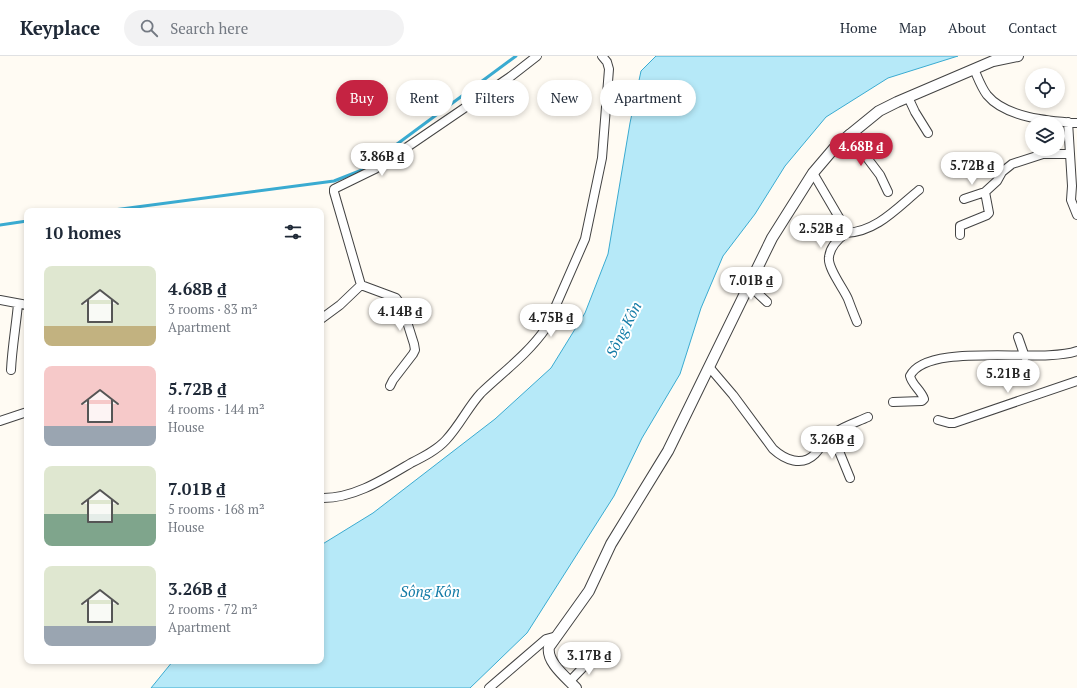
<!DOCTYPE html>
<html lang="en">
<head>
<meta charset="utf-8">
<style>
	body { margin:0; font-family:"PT Serif",serif; background:#f2f2f3; color:#1f2937; height:100vh; display:flex; flex-direction:column; font-size:15px; white-space:nowrap }
	* { box-sizing:border-box; margin:0 }
	p { font-size:13px; color:#747a83 }
	.icon { flex:none; width:22px; height:22px; fill:none; stroke:currentColor; stroke-width:2; stroke-linecap:round; stroke-linejoin:round }
	.map { position:relative; flex:1; overflow:hidden }
	.details { position:absolute; left:24px; top:152px; width:300px; height:456px; display:flex; flex-direction:column; background:#fff; border-radius:8px; box-shadow:0 2px 6px #0003 }
	.details>* { flex:none }
	.banner { position:absolute; left:336px; top:24px; width:380px; height:36px; display:flex; gap:8px }
	.buttons { position:absolute; left:1025px; top:12px; display:grid; gap:8px }
	.buttons a { display:grid; place-items:center; width:40px; height:40px; border-radius:50%; background:#fff; box-shadow:0 2px 6px #0003; font-size:20px }
	.price { position:absolute; translate:-50% -34px; padding:0 9px; border-radius:14px; background:#fff; color:#222; font-size:13px; line-height:26px; filter:drop-shadow(0 1px 2px #0008) }
	.price::after { content:''; position:absolute; left:50%; top:24px; width:12px; height:9px; margin-left:-6px; background:inherit; clip-path:polygon(0 0,100% 0,50% 100%) }
	.price.selected { background:#c52342; color:#fff }
	ul { padding:0; list-style:none }
	li { display:flex; align-items:center; gap:12px; height:100px; padding:0 20px }
	li span { display:grid; place-items:center; flex:none; width:112px; height:80px; border-radius:8px; color:#555 }
	li>.icon { margin-inline-start:auto }
	span .icon { width:48px; height:48px; fill:#fffc; stroke-width:1 }
	li b { font-size:17px }
	h2 { display:flex; justify-content:space-between; align-items:center; height:48px; padding:0 20px; font-size:17px }
	.chip { padding:0 14px; border-radius:18px; background:#fff; box-shadow:0 2px 6px #0003; font-size:14px; line-height:36px }
	.chip.selected { background:#c52342; color:#fff }
	header { display:flex; align-items:center; gap:24px; box-sizing:border-box; height:56px; padding:0 20px; background:#fff; border-bottom:1px solid #e0e1e3 }
	header strong { font-size:19px }
	nav { display:flex; gap:22px; margin-inline-start:auto; font-size:14px }
	.search { width:280px; height:36px; background:#f2f2f3; display:flex; align-items:center; gap:10px; box-sizing:border-box; padding:0 14px; border-radius:22px; color:#747a83; font-size:15px }
	.map>svg:first-child { display:block }
</style>
</head>
<body>
<header>
<strong>Keyplace</strong>
<div class="search"><svg class="icon" aria-label="search" viewBox="0 0 24 24"><circle cx="10" cy="10" r="6"/><path d="M15 15l6 6"/></svg>Search here</div>
<nav><a>Home</a><a>Map</a><a>About</a><a>Contact</a></nav>
</header>
<div class="map">
<svg width="1077" height="632" viewBox="0 0 1077 632">
	<rect width="100%" height="100%" fill="#fffbf3"/>
	<path fill="#b6e9f8" stroke="#3aabd1" d="M 656,0 L 958,0 L 888,22 L 826,61 L 785,110 L 755,158 L 723,200 L 701,252 L 680,318 L 642,382 L 614,440 L 527,577 L 470,632 L 151,632 L 173,605 L 321,605 L 321,489 L 373,457 L 495,363 L 551,312 L 585,257 L 608,198 L 630,67 L 641,15 Z"/>
	<g fill="none" stroke-linecap="round" stroke-linejoin="round">
		<path stroke="#3aabd1" stroke-width="3" d="M 106,155 L 334,125 L 362,114 L 516,0
			M 0,169 L 27,165"/>
		<g stroke="#434343" stroke-width="10">
			<path id="minor" d="M 974,13 C 978,22 981,31 987,39 C 1006,62 1049,65 1077,67
				M 908,41 L 915,56 L 928,77
				M 1068,66 L 1072,130 L 1071,144 L 1077,159
				M 849,78 L 880,119 L 888,136
				M 813,117 L 844,170 L 846,177 C 838,183 830,191 829,201 C 827,212 844,233 848,243 C 851,251 854,259 857,266
				M 964,143 L 985,136
				M 846,177 C 876,176 897,152 919,134
				M 960,179 L 960,170 L 987,159 L 989,157 L 985,136 L 997,125 L 1002,116 L 1012,108 L 1043,98 L 1069,98
				M 361,229 L 396,242 L 402,250 L 414,288 L 415,294 L 413,298 L 393,324 L 390,330
				M 750,230 L 767,246
				M 0,244 L 27,249
				M 321,263 L 340,249 L 361,229 L 334,136 L 334,133 L 375,113 L 510,21 L 537,0
				M 1018,281 L 1025,301
				M 710,312 L 733,339 L 773,393 C 785,404 802,411 815,398 C 821,391 826,383 834,377 C 844,370 857,366 868,361
				M 11,314 C 12,292 16,270 18,248
				M 893,346 L 922,345 L 924,343 C 921,334 912,329 910,320 C 927,285 1041,308 1077,295
				M 938,364 L 949,367 L 954,367 L 1077,325
				M 0,365 L 27,356
				M 832,378 L 850,422
				M 321,442 C 353,443 384,423 411,407 C 423,401 437,394 446,384 C 460,369 468,351 481,337 C 503,316 528,298 546,272 L 585,183 L 602,102 L 609,13 L 607,6 L 602,0
				M 570,625 L 593,601
				M 489,632 L 546,583 L 557,580"/>
		</g>
		<g stroke="#434343" stroke-width="12">
			<path id="tertiary" d="M 576,632 C 567,622 546,606 549,591 L 589,535 L 611,488 L 668,395 L 772,182 L 813,117 L 836,90 L 879,55 L 897,46 L 993,5 L 1018,0"/>
		</g>
		<use href="#minor" stroke="#fff" stroke-width="8"/>
		<use href="#tertiary" stroke="#fff" stroke-width="10"/>
	</g>
	<g text-anchor="middle" dominant-baseline="central" stroke-width="4" stroke-linejoin="round" paint-order="stroke">
		<g font-size="15" font-style="italic" fill="#147ca7" stroke="#fff">
			<text transform="translate(623 273) rotate(-63)">Sông Kôn</text>
			<text x="430" y="535">Sông Kôn</text>
		</g>
	</g>
</svg>
<div class="buttons">
<a><svg class="icon" aria-label="locate" viewBox="0 0 24 24"><circle cx="12" cy="12" r="6"/><path d="M12 2v4M12 18v4M2 12h4M18 12h4"/></svg></a>
<a><svg class="icon" aria-label="layers" viewBox="0 0 24 24"><path d="M12 4l9 5-9 5-9-5zM3 14l9 5 9-5"/></svg></a>
</div>
<b class="price selected" style="left:861px;top:111px">4.68B ₫</b>
<b class="price" style="left:382px;top:121px">3.86B ₫</b>
<b class="price" style="left:972px;top:130px">5.72B ₫</b>
<b class="price" style="left:821px;top:193px">2.52B ₫</b>
<b class="price" style="left:751px;top:245px">7.01B ₫</b>
<b class="price" style="left:400px;top:276px">4.14B ₫</b>
<b class="price" style="left:551px;top:282px">4.75B ₫</b>
<b class="price" style="left:1008px;top:338px">5.21B ₫</b>
<b class="price" style="left:832px;top:404px">3.26B ₫</b>
<b class="price" style="left:589px;top:620px">3.17B ₫</b>
<div class="banner">
<a class="chip selected">Buy</a>
<a class="chip">Rent</a>
<a class="chip">Filters</a>
<a class="chip">New</a>
<a class="chip">Apartment</a>
</div>
<section class="details">
<h2>10 homes<svg class="icon" aria-label="filters" viewBox="0 0 24 24"><path d="M4 7h16M4 17h16"/><circle cx="9" cy="7" r="2"/><circle cx="15" cy="17" r="2"/></svg></h2>
<ul>
<li><span style="background:linear-gradient(#dfe7d0 75%,#c2b280 0)"><svg class="icon" aria-label="home" viewBox="0 0 24 24"><path d="M3 11l9-7 9 7M6 9v11h12V9"/></svg></span><div><b>4.68B ₫</b><p>3 rooms · 83 m²</p><p>Apartment</p></div></li>
<li><span style="background:linear-gradient(#f6c9c9 75%,#9aa5b1 0)"><svg class="icon" aria-label="home" viewBox="0 0 24 24"><path d="M3 11l9-7 9 7M6 9v11h12V9"/></svg></span><div><b>5.72B ₫</b><p>4 rooms · 144 m²</p><p>House</p></div></li>
<li><span style="background:linear-gradient(#dfe7d0 60%,#7fa58c 0)"><svg class="icon" aria-label="home" viewBox="0 0 24 24"><path d="M3 11l9-7 9 7M6 9v11h12V9"/></svg></span><div><b>7.01B ₫</b><p>5 rooms · 168 m²</p><p>House</p></div></li>
<li><span style="background:linear-gradient(#dfe7d0 75%,#9aa5b1 0)"><svg class="icon" aria-label="home" viewBox="0 0 24 24"><path d="M3 11l9-7 9 7M6 9v11h12V9"/></svg></span><div><b>3.26B ₫</b><p>2 rooms · 72 m²</p><p>Apartment</p></div></li>
</ul>
</section>
</div>
</body>
</html>
